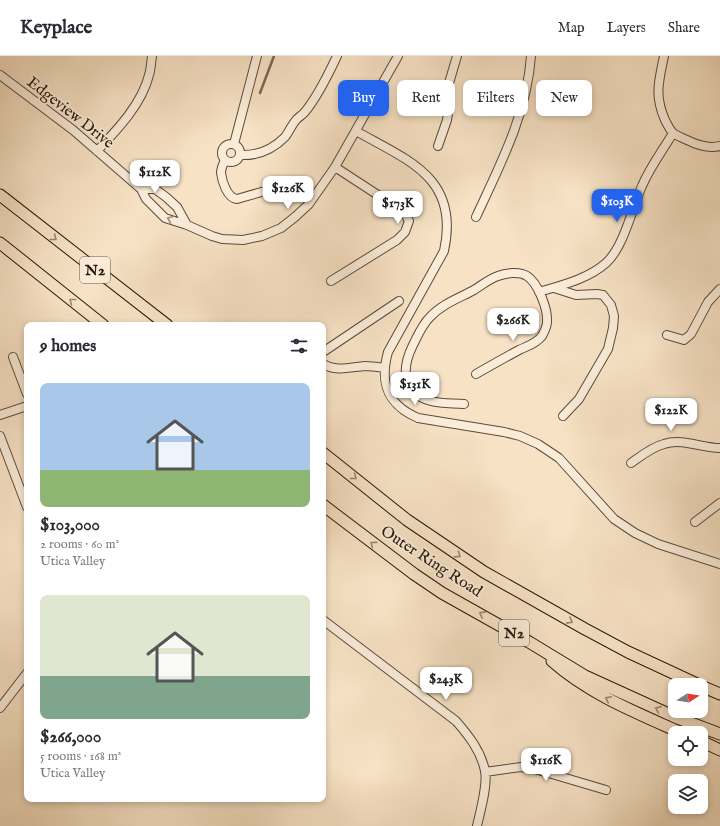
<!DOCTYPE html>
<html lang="en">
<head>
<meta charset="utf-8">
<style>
	body { margin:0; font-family:"IM FELL English",serif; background:#f2f2f3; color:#2b2b33; height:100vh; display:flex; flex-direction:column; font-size:15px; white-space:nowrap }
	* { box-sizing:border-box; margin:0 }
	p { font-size:13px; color:#7c7c81 }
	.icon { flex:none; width:22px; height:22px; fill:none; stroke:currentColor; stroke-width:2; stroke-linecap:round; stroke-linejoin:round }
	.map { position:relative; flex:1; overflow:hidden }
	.side { position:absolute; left:24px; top:266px; width:302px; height:480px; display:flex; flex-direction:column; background:#fff; border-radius:8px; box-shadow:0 2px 6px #0003 }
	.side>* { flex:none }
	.banner { position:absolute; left:338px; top:24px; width:322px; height:36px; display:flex; gap:8px }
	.needle { width:26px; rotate:78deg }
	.tools { position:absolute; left:668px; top:622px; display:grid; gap:8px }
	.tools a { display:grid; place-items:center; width:40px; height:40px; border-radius:8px; background:#fff; box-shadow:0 2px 6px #0003; font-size:20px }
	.price { position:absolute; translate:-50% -34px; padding:0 9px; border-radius:8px; background:#fff; color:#222; font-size:13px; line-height:26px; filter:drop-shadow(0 1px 2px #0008) }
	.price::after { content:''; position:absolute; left:50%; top:24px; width:12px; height:9px; margin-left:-6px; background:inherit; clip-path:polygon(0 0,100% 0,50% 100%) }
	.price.selected { background:#2563eb; color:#fff }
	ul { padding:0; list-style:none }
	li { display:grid; align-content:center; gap:8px; height:212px; padding:0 16px }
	li span { display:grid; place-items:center; height:124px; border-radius:8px; color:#555 }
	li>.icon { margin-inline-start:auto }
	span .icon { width:72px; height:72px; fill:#fffc; stroke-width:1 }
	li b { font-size:17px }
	h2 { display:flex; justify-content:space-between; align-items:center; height:48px; padding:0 16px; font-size:17px }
	.tag { padding:0 14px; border-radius:8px; background:#fff; box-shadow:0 2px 6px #0003; font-size:14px; line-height:36px }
	.tag.selected { background:#2563eb; color:#fff }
	header { display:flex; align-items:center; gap:24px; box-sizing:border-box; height:56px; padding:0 20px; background:#fff; border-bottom:1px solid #e1e1e2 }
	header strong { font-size:19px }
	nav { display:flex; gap:22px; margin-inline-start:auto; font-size:14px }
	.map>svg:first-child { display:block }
</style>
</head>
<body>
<header>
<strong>Keyplace</strong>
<nav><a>Map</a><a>Layers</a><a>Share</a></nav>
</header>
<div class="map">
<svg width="720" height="770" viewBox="0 0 720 770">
	<rect width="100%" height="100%" fill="#f7e2c5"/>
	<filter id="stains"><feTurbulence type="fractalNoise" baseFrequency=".005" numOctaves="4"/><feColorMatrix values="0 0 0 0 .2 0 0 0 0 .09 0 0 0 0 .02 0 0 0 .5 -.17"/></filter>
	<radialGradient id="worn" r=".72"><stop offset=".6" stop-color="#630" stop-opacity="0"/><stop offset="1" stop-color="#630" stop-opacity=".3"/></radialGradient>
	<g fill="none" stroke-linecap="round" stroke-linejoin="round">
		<path stroke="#796955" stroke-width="2.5" d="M 260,37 L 274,0"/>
		<g stroke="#5b4b3a" stroke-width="10">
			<path id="minor" d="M 664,0 C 659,25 654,39 665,64 C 667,68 670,74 673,77 C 677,80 683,82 687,84 C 697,89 708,93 720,90
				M 0,19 L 73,74 L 141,133 L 146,143 L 165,162 L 187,169 L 212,180 L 222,183 L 243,184 L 262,180 L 281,172 L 295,161 L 309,148 L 335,111 L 398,0
				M 356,75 C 409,105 460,122 444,195 L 388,296 C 379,328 388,349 418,362 L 504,376 L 520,380 L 538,388 L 559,402 L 614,463 L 635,477 L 658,488 L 720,508
				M222 97a9 9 0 1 1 18 0a9 9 0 1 1-18 0Z
				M 234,88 L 257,0
				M 438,90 L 447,64 L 449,50 L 449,27 L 457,0
				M 97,95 C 117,74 142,48 149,19 C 151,13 151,6 152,0
				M 240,99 C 257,100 273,93 285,81 C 289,76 292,68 297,63 C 299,61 302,59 304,57 C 316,43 329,17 337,0
				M 225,104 C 223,108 221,112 221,117 C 222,125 227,142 237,143 L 265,135
				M 141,133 L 155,133 L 166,141 L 177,151 L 187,169
				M 476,161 C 500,109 527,58 531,0
				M 331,225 L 397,184 L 405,176 L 409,165 L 404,156 L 335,111
				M 554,232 L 576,239 L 597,238 L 603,239 L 611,249 L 614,260 L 613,272 L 608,293 L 579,343 L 563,360
				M 539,236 C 562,229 588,223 606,207 C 624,191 632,152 642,130 C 650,111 663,94 673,77
				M 667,279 L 684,284 L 691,278 L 708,246 L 720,233
				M 323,296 L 399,245
				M 13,301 L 27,338
				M 323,308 C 336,316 351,311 365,310 C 372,310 378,311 385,312
				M 464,348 C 453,347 442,348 431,345 C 402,337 401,313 413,289 C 418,279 422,269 430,261 C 442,248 459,242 474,234 C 482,229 489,223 498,220 C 506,217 519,215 527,220 C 538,227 548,253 547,266 C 547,271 544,276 542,280 C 536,288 527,290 519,294 C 504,302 490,310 476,318
				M 0,359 L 27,350
				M 0,380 L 27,451
				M 631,407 C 641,400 652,391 664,388 C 682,382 702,392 720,392
				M 695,466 L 720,447
				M 323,564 L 456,665 C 469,680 481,695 485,715 C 488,729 480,756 477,770
				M 0,652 L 27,617
				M 485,716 L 521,711 L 535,713 L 606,734"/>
		</g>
		<g stroke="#27190c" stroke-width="13">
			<path id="highway" d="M 0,139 L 167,269
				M 0,187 L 103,269
				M 323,397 L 407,464 L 484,516 L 585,573 L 628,596 L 699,629
				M 323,449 L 414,518 L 442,537 L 529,586 L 585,620 L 675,661 L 720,678
				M 552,605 C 589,638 637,657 682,677
				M 701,630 L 720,638
				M 701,685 L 720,694"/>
		</g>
		<use href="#minor" stroke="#faecd9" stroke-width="8"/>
		<use href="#highway" stroke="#f7e2c5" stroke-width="11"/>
	</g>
	<defs><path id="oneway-chevron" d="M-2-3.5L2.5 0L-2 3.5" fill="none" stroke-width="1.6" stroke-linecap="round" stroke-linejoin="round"/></defs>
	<use stroke="#9b8d7d" href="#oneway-chevron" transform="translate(170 163) rotate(-158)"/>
	<g stroke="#998872">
		<use href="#oneway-chevron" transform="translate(54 182) rotate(38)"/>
		<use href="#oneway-chevron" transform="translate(72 245) rotate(-142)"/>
		<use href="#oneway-chevron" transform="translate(354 421) rotate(38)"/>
		<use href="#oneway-chevron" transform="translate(373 488) rotate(-143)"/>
		<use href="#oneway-chevron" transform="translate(458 499) rotate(33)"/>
		<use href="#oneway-chevron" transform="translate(482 558) rotate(-151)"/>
		<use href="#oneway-chevron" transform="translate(570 565) rotate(29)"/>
		<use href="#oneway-chevron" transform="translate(608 643) rotate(-154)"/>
		<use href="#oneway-chevron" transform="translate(658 653) rotate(-156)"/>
	</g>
	<g text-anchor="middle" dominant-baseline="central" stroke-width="4" stroke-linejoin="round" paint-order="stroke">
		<g fill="#faecd9" stroke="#66584a" stroke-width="1">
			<rect x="80" y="201" width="30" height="26" rx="3"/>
			<rect x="499" y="564" width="30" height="26" rx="3"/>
		</g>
		<g font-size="15" font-weight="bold" fill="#27190c">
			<text x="95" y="214">N2</text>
			<text x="514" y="577">N2</text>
		</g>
		<g font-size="16" fill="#27190c" stroke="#faecd9">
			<text transform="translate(70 57) rotate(38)">Edgeview Drive</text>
			<text transform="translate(431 506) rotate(33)">Outer Ring Road</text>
		</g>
	</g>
	<rect width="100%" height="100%" filter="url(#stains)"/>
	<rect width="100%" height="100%" fill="url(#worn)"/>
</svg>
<div class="tools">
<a><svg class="needle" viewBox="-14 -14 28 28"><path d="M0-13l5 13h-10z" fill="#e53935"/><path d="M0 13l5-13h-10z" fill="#7c7c81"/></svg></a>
<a><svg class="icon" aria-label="locate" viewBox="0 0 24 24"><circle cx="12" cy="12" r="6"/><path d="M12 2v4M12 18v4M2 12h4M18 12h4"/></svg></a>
<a><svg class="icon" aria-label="layers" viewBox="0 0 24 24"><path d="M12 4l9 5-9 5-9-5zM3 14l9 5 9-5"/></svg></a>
</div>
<b class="price" style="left:155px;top:138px">$112K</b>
<b class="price" style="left:288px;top:154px">$126K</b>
<b class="price selected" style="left:617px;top:167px">$103K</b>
<b class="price" style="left:398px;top:169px">$173K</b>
<b class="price" style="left:513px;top:286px">$266K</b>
<b class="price" style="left:415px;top:350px">$131K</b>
<b class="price" style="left:671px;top:376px">$122K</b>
<b class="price" style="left:446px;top:645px">$243K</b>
<b class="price" style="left:546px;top:726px">$116K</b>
<div class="banner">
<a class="tag selected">Buy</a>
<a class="tag">Rent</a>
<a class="tag">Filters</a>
<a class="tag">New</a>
</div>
<section class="side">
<h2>9 homes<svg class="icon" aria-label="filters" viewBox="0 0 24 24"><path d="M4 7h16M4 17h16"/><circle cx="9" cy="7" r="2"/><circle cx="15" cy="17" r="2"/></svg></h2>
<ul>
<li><span style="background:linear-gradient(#a9c7e8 70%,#8fb573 0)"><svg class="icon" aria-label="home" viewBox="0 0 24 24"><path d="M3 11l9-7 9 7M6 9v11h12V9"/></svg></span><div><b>$103,000</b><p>2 rooms · 60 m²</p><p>Utica Valley</p></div></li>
<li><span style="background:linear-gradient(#dfe7d0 65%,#7fa58c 0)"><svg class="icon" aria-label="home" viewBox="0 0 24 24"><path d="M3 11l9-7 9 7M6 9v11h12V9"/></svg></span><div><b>$266,000</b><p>5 rooms · 168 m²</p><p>Utica Valley</p></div></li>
</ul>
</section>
</div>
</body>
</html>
